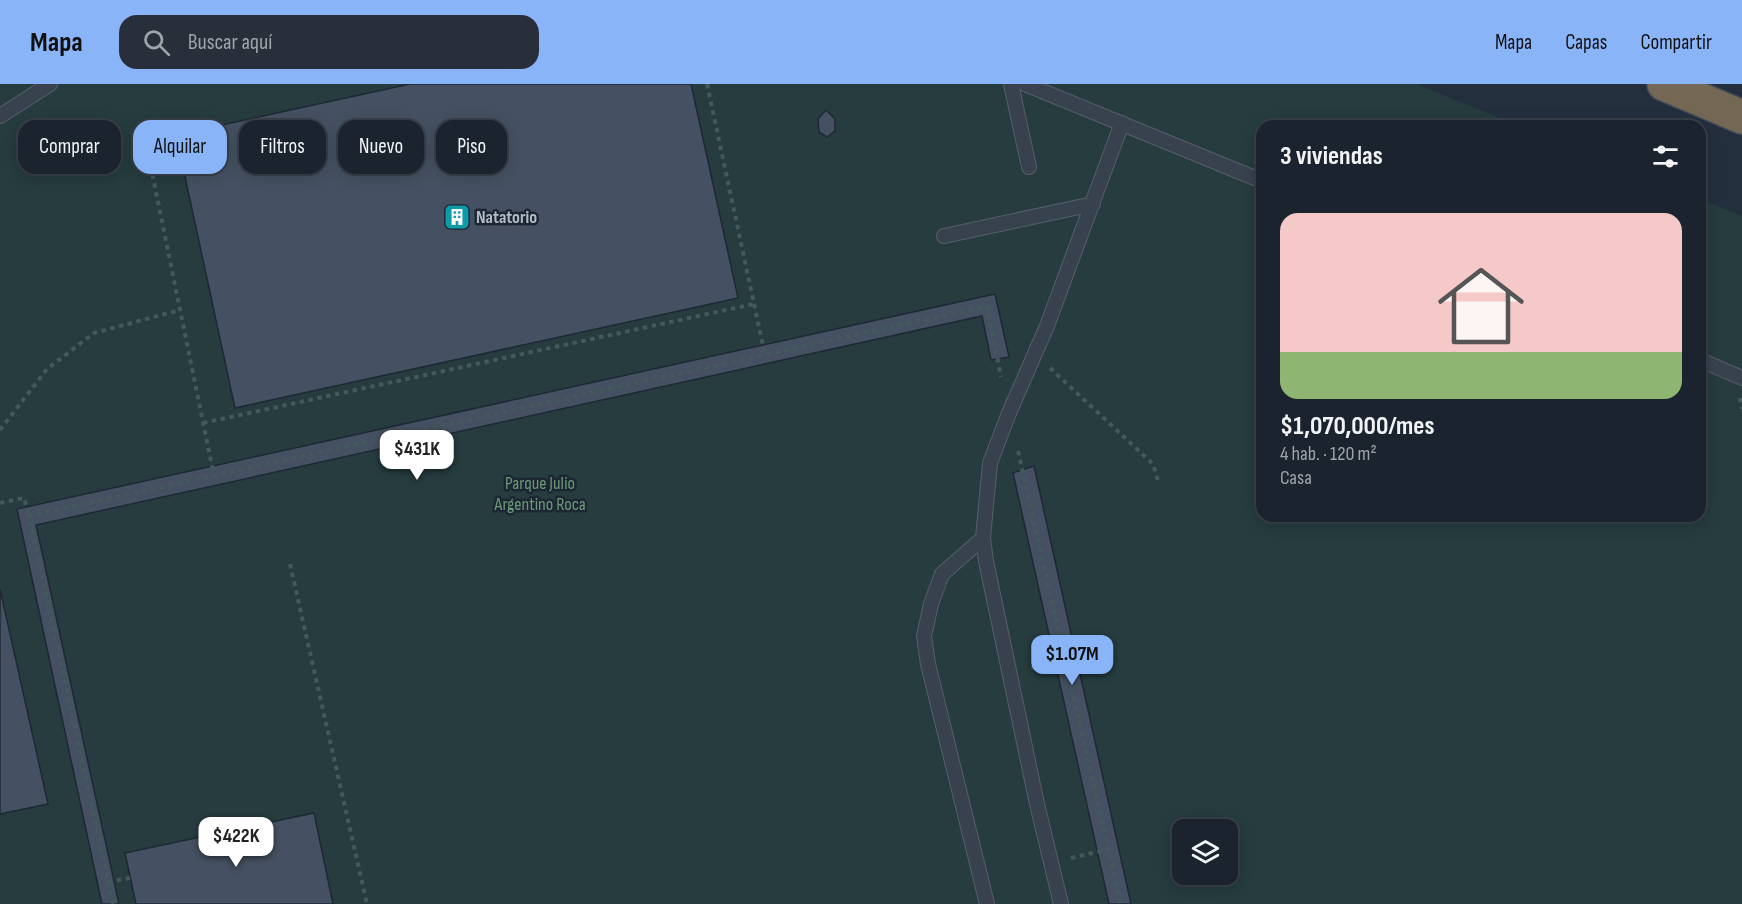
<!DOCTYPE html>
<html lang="es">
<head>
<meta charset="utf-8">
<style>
	body { margin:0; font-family:"Sofia Sans Condensed",sans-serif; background:#282f3a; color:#f1f3f6; height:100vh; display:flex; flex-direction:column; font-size:22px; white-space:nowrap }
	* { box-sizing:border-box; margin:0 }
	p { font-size:20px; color:#a0a4aa }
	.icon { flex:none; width:33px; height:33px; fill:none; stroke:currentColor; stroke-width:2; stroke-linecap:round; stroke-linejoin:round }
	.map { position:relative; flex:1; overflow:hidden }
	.sheet { position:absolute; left:1256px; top:36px; width:450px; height:402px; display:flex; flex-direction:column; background:#1b232e; border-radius:18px; box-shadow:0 3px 15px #0003,0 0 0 2px #39404a }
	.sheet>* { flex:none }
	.top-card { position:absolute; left:18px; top:36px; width:570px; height:54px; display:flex; gap:12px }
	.buttons { position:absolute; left:1172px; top:735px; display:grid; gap:12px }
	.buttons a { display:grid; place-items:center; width:66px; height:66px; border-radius:12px; background:#1b232e; box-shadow:0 3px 15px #0003,0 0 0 2px #39404a; font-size:30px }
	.price { position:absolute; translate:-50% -51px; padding:0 14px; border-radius:12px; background:#fff; color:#222; font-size:20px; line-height:39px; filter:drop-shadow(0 2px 3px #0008) }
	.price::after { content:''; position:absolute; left:50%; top:36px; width:18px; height:14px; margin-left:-9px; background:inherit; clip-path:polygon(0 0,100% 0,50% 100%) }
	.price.on { background:#8ab4f8; color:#111 }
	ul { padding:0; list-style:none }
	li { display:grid; align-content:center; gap:12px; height:318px; padding:0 24px }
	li+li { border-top:2px solid #39404a }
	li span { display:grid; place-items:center; height:186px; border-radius:18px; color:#555 }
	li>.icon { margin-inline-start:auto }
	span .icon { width:108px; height:108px; fill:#fffc; stroke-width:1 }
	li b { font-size:26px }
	h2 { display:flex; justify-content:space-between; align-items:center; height:72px; padding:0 24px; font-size:26px }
	.pill { padding:0 21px; border-radius:18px; background:#1b232e; box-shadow:0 3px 15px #0003,0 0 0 2px #39404a; font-size:21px; line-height:54px }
	.pill.on { background:#8ab4f8; color:#111 }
	header { display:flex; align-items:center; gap:36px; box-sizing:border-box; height:84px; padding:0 30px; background:#8ab4f8; color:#111 }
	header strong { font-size:28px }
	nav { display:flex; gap:33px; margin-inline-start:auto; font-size:21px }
	.search { width:420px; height:54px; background:#282f3a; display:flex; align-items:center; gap:15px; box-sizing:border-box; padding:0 21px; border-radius:18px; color:#a0a4aa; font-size:22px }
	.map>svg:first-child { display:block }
</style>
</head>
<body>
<header>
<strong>Mapa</strong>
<div class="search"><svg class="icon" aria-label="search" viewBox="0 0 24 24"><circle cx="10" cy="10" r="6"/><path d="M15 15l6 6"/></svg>Buscar aquí</div>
<nav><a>Mapa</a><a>Capas</a><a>Compartir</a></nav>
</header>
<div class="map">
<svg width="1742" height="820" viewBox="0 0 1742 820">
	<rect width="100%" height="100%" fill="#242f3e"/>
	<path fill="#263c3f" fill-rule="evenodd" d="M 0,0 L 1416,0 L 1519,42 L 1262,42 L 1262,432 L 1700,432 L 1700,115 L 1742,132 L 1742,820 L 0,820 ZM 1182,746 L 1227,746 L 1227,790 L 1182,790 Z"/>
	<path fill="#455162" stroke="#1f2835" stroke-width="1.5" d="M 410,0 L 691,0 L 738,214 L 235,324 L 176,51 Z
		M 826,26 L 835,35 L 835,47 L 827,53 L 819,48 L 818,35 Z
		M 995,210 L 1009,273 L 991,276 L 982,232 L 36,441 L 119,820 L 102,820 L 17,425 Z
		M 1034,382 L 1131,820 L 1109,820 L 1013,389 Z
		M 0,505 L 48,720 L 0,730 Z
		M 314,729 L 333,820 L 136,820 L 125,769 Z"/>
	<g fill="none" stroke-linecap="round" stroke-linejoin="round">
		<g stroke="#565f6c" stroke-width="16">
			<path id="service" d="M 1011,0 L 1029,83
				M 1025,0 L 1262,97
				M 0,32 L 50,0
				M 944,152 L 1093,120
				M 1700,276 L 1742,294
				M 983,454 L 942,490 L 931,520 L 924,552 L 928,580 L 987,820
				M 1061,820 L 1037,720 L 986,477 L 983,454 L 990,379 L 1009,329 L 1047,242 L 1122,39"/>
		</g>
		<g stroke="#434c59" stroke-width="36">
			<path id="motorway" d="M 1664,0 L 1742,33"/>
		</g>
		<path stroke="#44595c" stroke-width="4" stroke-dasharray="4.5 4.5" stroke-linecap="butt" d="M 707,0 L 765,271
			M 147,64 L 214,392
			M 1050,284 L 1153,380 L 1158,397
			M 1740,314 L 1742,325
			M 203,339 L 754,220
			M 0,346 L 47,285 L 94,249 L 180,226
			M 1018,367 L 1121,820
			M 0,419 L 24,414 L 29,432
			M 290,480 L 367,820
			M 1031,584 L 1065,576
			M 1071,774 L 1109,765
			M 108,798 L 130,794
			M 113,820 L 29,432 L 987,222 L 1001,293"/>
		<use href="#service" stroke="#38414e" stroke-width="14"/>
		<use href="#motorway" stroke="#746855" stroke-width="33"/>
	</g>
	<defs>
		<g id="building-square" transform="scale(1.35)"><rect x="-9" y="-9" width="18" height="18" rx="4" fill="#0f9aa8" stroke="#1d2633"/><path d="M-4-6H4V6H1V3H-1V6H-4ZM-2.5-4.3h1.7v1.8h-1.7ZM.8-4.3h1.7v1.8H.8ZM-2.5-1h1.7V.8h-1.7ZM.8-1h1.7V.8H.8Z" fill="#fff"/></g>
	</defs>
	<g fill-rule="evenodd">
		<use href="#building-square" x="457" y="133"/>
	</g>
	<g text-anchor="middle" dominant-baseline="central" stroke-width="5" stroke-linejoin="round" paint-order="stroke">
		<g font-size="18" font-weight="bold" fill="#b4bcc9" stroke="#1d2633" text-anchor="start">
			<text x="476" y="133">Natatorio</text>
		</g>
		<g font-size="18" fill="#6b9a76" stroke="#1d2633">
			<text x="540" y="399">Parque Julio<tspan x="540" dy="21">Argentino Roca</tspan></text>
		</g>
	</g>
</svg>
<div class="buttons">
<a><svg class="icon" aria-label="layers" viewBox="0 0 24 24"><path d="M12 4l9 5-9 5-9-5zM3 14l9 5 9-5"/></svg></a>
</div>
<b class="price" style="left:417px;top:397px">$431K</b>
<b class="price on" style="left:1072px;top:602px">$1.07M</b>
<b class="price" style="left:236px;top:784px">$422K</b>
<div class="top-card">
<a class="pill">Comprar</a>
<a class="pill on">Alquilar</a>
<a class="pill">Filtros</a>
<a class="pill">Nuevo</a>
<a class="pill">Piso</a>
</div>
<section class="sheet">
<h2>3 viviendas<svg class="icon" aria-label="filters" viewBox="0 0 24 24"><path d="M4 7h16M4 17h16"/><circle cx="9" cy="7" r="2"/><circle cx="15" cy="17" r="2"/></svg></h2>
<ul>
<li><span style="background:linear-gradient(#f6c9c9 75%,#8fb573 0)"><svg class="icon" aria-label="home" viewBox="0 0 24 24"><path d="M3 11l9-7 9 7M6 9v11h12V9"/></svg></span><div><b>$1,070,000/mes</b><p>4 hab. · 120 m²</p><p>Casa</p></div></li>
</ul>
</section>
</div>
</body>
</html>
